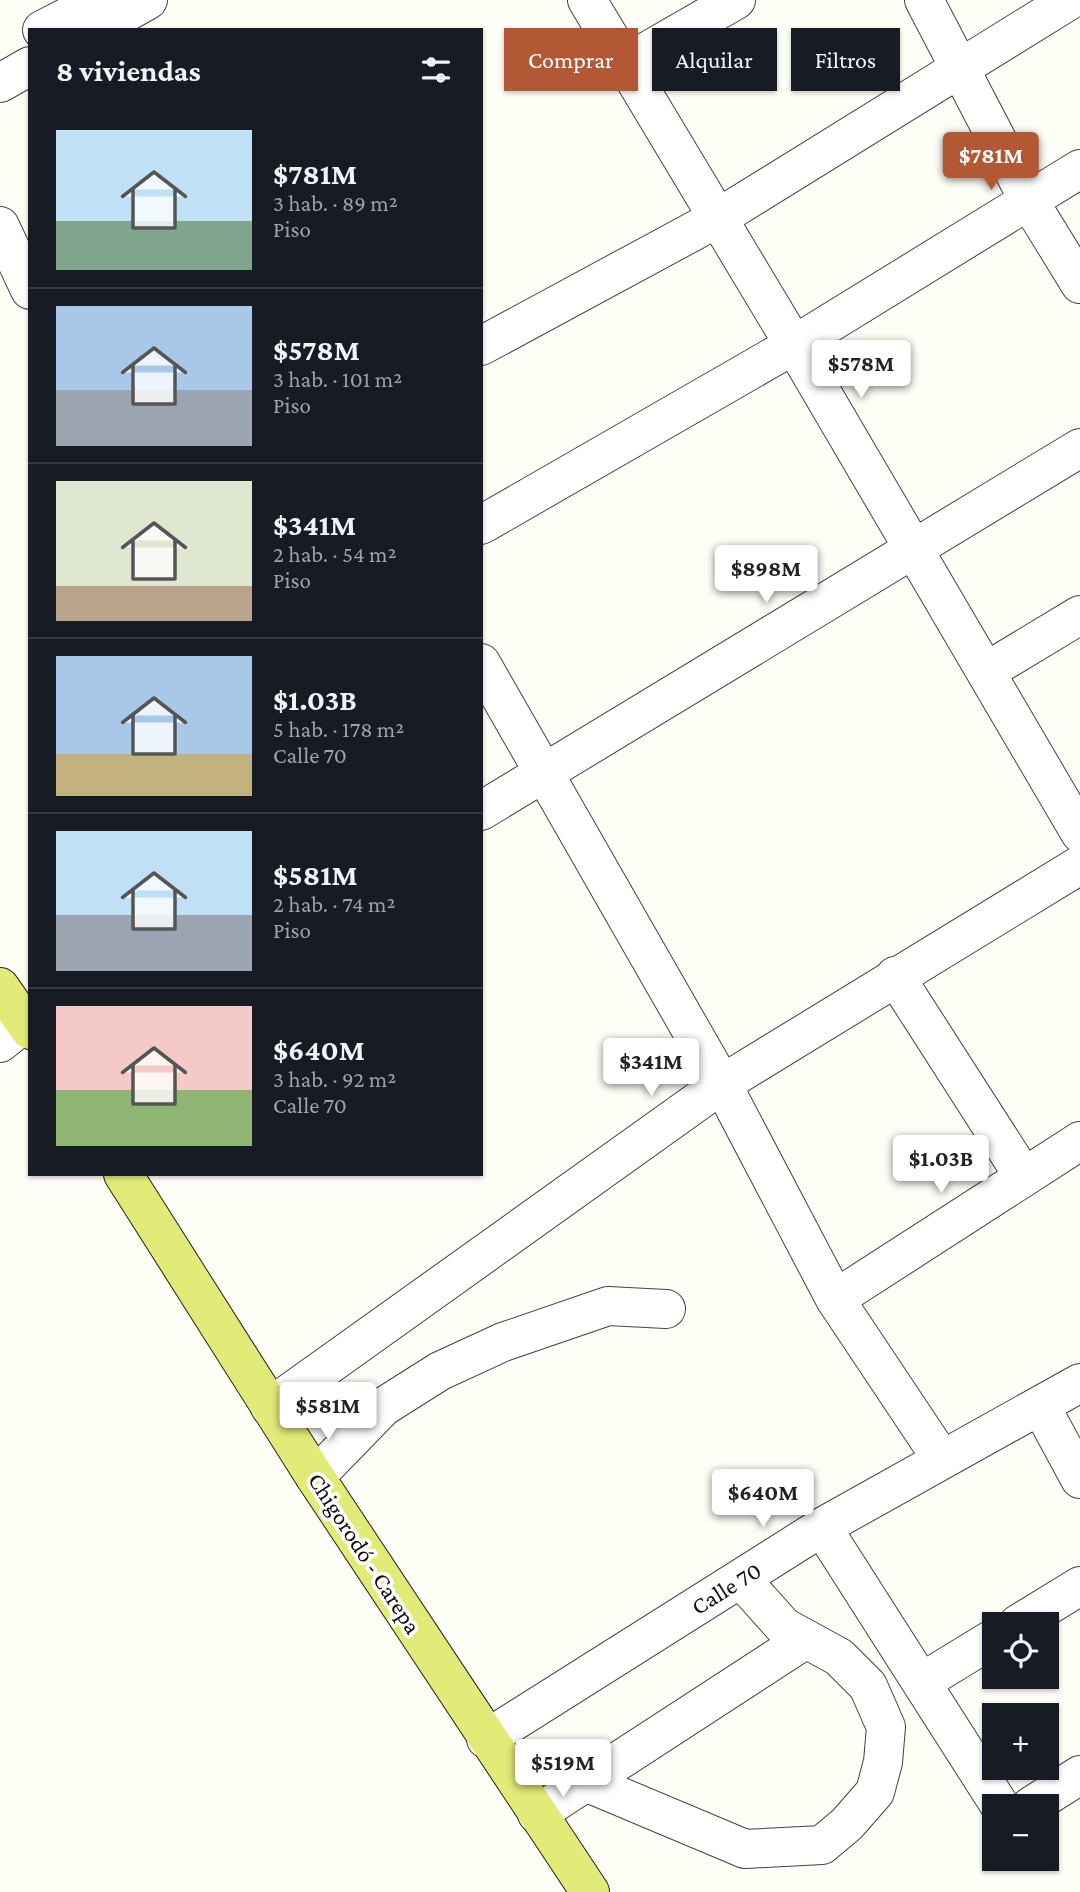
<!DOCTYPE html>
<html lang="es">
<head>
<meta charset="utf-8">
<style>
	body { margin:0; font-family:"Crimson Pro",serif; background:#20242c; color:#f1f3f6; height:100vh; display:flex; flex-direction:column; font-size:26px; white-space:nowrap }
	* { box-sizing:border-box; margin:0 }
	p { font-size:23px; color:#9ea1a6 }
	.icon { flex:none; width:38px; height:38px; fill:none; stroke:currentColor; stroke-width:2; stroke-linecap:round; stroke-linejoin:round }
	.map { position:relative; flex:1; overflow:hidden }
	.side { position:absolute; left:28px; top:28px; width:455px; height:1148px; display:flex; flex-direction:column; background:#171b24; border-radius:0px; box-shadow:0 2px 5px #0004 }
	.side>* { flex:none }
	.top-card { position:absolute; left:504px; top:28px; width:471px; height:63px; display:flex; gap:14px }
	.buttons { position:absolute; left:982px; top:1612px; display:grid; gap:14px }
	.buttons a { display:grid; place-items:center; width:77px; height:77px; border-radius:0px; background:#171b24; box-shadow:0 2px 5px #0004; font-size:35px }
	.price { position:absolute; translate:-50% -60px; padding:0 16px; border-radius:7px; background:#fff; color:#222; font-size:23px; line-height:46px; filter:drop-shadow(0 2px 4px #0008) }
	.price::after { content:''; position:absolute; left:50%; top:42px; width:21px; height:16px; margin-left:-10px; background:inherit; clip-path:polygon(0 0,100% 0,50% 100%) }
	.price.selected { background:#b35835; color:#fff }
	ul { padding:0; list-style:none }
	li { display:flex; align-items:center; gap:21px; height:175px; padding:0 28px }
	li+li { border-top:2px solid #363941 }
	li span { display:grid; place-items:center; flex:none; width:196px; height:140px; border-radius:0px; color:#555 }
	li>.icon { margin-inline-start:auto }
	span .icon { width:84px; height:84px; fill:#fffc; stroke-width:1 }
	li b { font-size:30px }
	h2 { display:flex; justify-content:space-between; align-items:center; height:84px; padding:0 28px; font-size:30px }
	.pill { padding:0 24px; border-radius:0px; background:#171b24; box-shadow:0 2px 5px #0004; font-size:24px; line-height:63px }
	.pill.selected { background:#b35835; color:#fff }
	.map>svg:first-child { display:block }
</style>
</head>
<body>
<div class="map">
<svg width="1080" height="1892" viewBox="0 0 1080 1892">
	<rect width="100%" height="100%" fill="#fdfef5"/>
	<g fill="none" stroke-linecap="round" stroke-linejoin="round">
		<g stroke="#434343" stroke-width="40">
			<path id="minor" d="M 587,0 L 794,345 L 1080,833
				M 924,0 L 1029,201 L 1080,284
				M 42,30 L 100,0
				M 95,30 L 148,0
				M 625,64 L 736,0
				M 0,83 L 30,66
				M 0,226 L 30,290
				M 481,346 L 718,218 L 1070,0
				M 481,525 L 794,345 L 1080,169
				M 481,663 L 722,1084 L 835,1299 L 941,1458
				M 987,671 L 1080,615
				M 481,811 L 1080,448
				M 895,976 L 1024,1177
				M 0,1043 L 25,1023
				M 835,1299 L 1080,1141
				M 270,1407 L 722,1084 L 1080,865
				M 1041,1407 L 1080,1479
				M 315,1477 L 383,1407 L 440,1371 L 503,1342 L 608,1306 L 666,1309
				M 822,1527 L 1000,1806
				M 1018,1624 L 1080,1586
				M 922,1682 L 994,1638
				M 486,1739 L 822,1527 L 1080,1383
				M 588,1783 L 745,1849 L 822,1845 L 847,1824 L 875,1792 L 883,1762 L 886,1727 L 868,1686 L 839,1657 L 784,1627 L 741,1579
				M 1031,1806 L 1080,1775
				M 537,1814 L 806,1639"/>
		</g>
		<g stroke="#212121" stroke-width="40">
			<path id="major" d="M 0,987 L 30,1030
				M 123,1174 L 315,1477 L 590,1892"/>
		</g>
		<use href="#minor" stroke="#fff" stroke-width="38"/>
		<use href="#major" stroke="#e2eb78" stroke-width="38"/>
	</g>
	<g text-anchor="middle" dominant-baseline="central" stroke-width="7" stroke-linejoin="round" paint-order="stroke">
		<g font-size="24" fill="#101010" stroke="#fff">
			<text transform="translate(365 1553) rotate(57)">Chigorodó - Carepa</text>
			<text transform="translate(726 1588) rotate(-32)">Calle 70</text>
		</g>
	</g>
</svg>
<div class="buttons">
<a><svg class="icon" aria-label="locate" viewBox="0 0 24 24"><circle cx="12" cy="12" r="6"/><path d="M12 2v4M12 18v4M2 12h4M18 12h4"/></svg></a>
<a>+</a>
<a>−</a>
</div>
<b class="price selected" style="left:991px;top:192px">$781M</b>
<b class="price" style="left:861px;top:400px">$578M</b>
<b class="price" style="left:766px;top:605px">$898M</b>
<b class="price" style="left:651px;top:1098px">$341M</b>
<b class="price" style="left:941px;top:1195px">$1.03B</b>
<b class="price" style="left:328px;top:1442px">$581M</b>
<b class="price" style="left:763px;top:1529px">$640M</b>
<b class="price" style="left:563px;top:1799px">$519M</b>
<div class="top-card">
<a class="pill selected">Comprar</a>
<a class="pill">Alquilar</a>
<a class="pill">Filtros</a>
</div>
<section class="side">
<h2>8 viviendas<svg class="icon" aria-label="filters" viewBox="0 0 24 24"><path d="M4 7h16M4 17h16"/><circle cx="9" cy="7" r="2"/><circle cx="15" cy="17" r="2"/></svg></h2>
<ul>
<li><span style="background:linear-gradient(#bfe0f5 65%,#7fa58c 0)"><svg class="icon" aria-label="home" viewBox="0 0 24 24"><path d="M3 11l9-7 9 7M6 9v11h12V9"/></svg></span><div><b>$781M</b><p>3 hab. · 89 m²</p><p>Piso</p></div></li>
<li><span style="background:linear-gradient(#a9c7e8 60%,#9aa5b1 0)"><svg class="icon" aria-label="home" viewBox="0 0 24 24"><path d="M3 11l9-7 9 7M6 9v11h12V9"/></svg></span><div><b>$578M</b><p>3 hab. · 101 m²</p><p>Piso</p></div></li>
<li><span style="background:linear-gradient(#dfe7d0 75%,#b9a48a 0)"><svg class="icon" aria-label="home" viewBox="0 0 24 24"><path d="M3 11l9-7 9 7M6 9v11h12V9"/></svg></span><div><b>$341M</b><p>2 hab. · 54 m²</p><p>Piso</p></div></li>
<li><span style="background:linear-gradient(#a9c7e8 70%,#c2b280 0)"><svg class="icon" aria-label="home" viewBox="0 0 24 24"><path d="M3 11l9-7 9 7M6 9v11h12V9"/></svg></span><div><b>$1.03B</b><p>5 hab. · 178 m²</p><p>Calle 70</p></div></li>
<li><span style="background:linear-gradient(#bfe0f5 60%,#9aa5b1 0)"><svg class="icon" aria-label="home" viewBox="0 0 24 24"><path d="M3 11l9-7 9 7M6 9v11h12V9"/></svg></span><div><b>$581M</b><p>2 hab. · 74 m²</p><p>Piso</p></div></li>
<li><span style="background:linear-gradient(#f6c9c9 60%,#8fb573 0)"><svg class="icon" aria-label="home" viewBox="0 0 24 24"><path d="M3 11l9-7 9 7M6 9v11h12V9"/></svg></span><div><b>$640M</b><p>3 hab. · 92 m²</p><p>Calle 70</p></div></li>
</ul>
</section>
</div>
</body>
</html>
